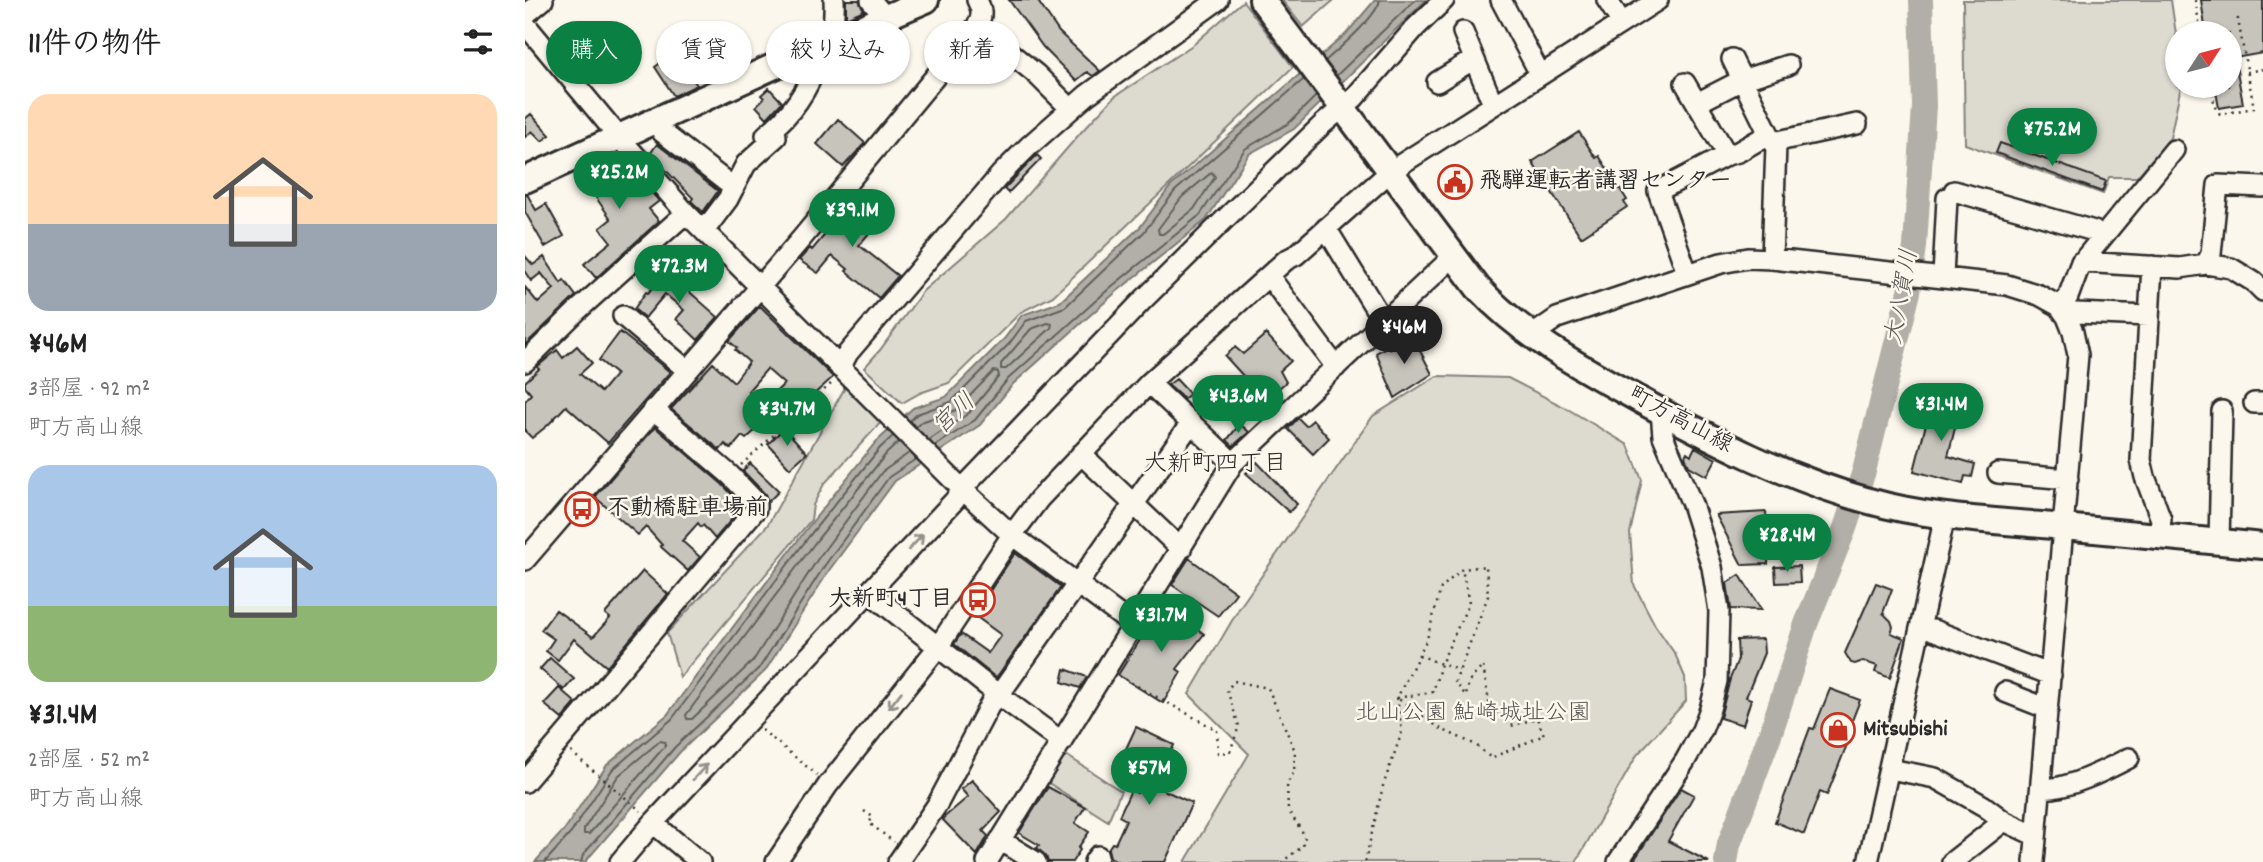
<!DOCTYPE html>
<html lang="ja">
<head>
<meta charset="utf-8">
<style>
	body { margin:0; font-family:Dekko,"Klee One",sans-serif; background:#f6f6f6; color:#222; height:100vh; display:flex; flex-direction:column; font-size:26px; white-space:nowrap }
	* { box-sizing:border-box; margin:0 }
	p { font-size:23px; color:#767676 }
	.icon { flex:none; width:38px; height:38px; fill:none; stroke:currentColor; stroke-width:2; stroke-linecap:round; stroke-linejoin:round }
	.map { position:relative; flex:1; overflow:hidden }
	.side { display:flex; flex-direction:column; background:#fff; width:525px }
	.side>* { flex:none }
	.banner { position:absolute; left:21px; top:21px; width:665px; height:63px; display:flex; gap:14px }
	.needle { width:46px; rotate:54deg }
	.controls { position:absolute; left:1640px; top:21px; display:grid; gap:14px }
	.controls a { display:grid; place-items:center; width:77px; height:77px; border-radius:50%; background:#fff; box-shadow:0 2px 5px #0004; font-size:35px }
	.price { position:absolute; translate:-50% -60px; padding:0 16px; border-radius:24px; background:#0b8043; color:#fff; font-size:23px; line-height:46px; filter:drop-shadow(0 2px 4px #0008) }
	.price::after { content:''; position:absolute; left:50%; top:42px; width:21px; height:16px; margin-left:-10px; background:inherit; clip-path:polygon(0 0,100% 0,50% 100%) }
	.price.current { background:#222; color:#fff }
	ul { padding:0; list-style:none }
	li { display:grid; align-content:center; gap:14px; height:371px; padding:0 28px }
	li span { display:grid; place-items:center; height:217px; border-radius:21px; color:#555 }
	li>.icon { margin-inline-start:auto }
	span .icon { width:126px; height:126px; fill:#fffc; stroke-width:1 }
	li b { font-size:30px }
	h2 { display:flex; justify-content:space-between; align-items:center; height:84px; padding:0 28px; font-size:30px }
	.tag { padding:0 24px; border-radius:32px; background:#fff; box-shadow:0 2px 5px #0004; font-size:24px; line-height:63px }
	.tag.current { background:#0b8043; color:#fff }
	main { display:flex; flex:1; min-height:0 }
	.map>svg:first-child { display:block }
</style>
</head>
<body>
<main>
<section class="side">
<h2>11件の物件<svg class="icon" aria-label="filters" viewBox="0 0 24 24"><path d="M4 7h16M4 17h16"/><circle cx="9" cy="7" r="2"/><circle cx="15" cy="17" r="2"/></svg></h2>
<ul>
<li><span style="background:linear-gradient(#ffd9b3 60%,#9aa5b1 0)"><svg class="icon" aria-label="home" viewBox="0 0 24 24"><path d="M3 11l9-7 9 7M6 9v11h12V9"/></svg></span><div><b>¥46M</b><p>3部屋 · 92 m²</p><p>町方高山線</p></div></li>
<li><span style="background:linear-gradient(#a9c7e8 65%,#8fb573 0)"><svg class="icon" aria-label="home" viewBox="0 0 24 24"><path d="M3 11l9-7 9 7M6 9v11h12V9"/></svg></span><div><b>¥31.4M</b><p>2部屋 · 52 m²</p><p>町方高山線</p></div></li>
</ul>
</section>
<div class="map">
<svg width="1738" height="862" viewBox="0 0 1738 862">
	<rect width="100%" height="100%" fill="#fbf7ec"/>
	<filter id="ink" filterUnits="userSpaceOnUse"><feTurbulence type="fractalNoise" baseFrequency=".0143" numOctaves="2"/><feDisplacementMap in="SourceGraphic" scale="14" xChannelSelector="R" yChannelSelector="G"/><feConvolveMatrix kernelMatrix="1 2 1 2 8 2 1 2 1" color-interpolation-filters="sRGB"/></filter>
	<g filter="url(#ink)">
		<path fill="#dddad0" stroke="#84827e" stroke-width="2" d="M 757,0 L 809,0 L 778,27 Z
			M 1438,0 L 1646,0 L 1652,41 L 1652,86 L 1656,86 L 1645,138 L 1612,177 L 1584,177 L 1578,194 L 1440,144 Z
			M 718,1 L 768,67 L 528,296 L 496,312 L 424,383 L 395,393 L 377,403 L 339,368 L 355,350 L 398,291 L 481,219 L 558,130 L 589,97 L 669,44 Z
			M 912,376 L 983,378 L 1041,408 L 1103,445 L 1117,480 L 1105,533 L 1109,585 L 1130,625 L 1150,654 L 1160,677 L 1161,701 L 1112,755 L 1051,862 L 660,862 L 724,754 L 664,694 L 715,607 L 848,416 Z
			M 322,384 L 358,420 L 299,484 L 288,505 L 286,520 L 155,677 L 142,633 L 242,526 Z
			M 538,753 L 596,791 L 583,821 L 522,782 Z"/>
		<path fill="#b1afa7" stroke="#7b7a75" stroke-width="2" d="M 850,0 L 901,0 L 769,129 L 724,154 L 681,220 L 590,293 L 488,384 L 455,425 L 370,481 L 305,569 L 240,671 L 155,752 L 60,862 L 10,862 L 40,829 L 82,765 L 142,715 L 280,531 L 350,443 L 388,408 L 421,397 L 479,339 L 497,315 L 535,302 L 615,227 L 645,187 L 821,34 Z"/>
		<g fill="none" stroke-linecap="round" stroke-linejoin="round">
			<path stroke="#61605d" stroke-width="2" d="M 800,61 C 814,49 852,17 855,0
				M 811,76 L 890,0
				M 687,172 L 690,177 L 669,209 L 638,234 L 634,234 L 633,229 L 657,197 Z
				M 523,323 L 527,324 L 526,328 L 481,369 L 476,369 L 476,364 L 506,329 Z
				M 385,421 L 392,414 L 426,402 L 484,344 L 501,321 L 540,307 L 619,232 L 650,191 L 779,79
				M 391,427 L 396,422 L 431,410 L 469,371 L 473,372 L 474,376 L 444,413 L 404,440
				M 374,442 L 361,454 L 292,540 L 161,715 L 162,719 L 167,719 L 228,661 L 292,560 L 357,472 L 384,453
				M 410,446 L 450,420 L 483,379 L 586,287 L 675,215 L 720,149 L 764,123 L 791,96
				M 135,741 L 140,742 L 140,746 L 64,834 L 59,834 L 59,829 L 93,776 Z
				M 20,862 L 46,833 L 87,770 L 147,719 L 285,535 L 355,448 L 368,436
				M 56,862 L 58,855 L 150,747 L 235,667 L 300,565 L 364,477 L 391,459"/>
			<path stroke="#b1afa7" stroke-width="24" d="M 1201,862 L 1204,844 L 1246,732 L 1281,624 L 1320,528 L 1339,471 L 1384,292 L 1390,246 L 1399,106 L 1396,0"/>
		</g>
		<path fill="#c7c4bc" stroke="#2b2b2b" stroke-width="2" fill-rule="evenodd" d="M 321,0 L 334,0 L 339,10 L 321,18 Z
			M 484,0 L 512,0 L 534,32 L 575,71 L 568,76 L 562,72 L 551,81 L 518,47 Z
			M 1676,0 L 1738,0 L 1738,53 L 1704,59 L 1704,33 L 1681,33 Z
			M 149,53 L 172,85 L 149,96 L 130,67 Z
			M 1710,60 L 1718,104 L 1694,108 L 1690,86 L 1704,86 L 1704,61 Z
			M 244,88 L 257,102 L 242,118 L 231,106 L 239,98 L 236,95 Z
			M 6,114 L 25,135 L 17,141 L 7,131 L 0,137 L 0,119 Z
			M 313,119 L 340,143 L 318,167 L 292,144 Z
			M 1054,132 L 1071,158 L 1074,156 L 1102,200 L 1099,202 L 1102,207 L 1056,237 L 1007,162 Z
			M 1475,143 L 1581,181 L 1577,192 L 1471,153 Z
			M 132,144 L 193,191 L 178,212 L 166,201 L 168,198 L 125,154 Z
			M 512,155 L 516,159 L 483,193 L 479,189 Z
			M 85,157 L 108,183 L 114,178 L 134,201 L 124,209 L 134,221 L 71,278 L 59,264 L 86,242 L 75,228 L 86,219 L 53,172 Z
			M 2,194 L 11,210 L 21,204 L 39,236 L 20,247 L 0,212 L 0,195 Z
			M 331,198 L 356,219 L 334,245 L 373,276 L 354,298 L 321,271 L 323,269 L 307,256 L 293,273 L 274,260 L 285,248 L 287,250 Z
			M 0,256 L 8,265 L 19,257 L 36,283 L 39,280 L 51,296 L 0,345 L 0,287 L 13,303 L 29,289 L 16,273 L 6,281 L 0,272 Z
			M 141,271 L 193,317 L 173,340 L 151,319 L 159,310 L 140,294 L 120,318 L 109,309 L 121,292 L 123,293 Z
			M 235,306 L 308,377 L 285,398 L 283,396 L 278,402 L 270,394 L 221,439 L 217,436 L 206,449 L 200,444 L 195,450 L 146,409 L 188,363 L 209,382 L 224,362 L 210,350 L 212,348 L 204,341 ZM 242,369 L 259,384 L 236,406 L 223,391 Z
			M 95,332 L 145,372 L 83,443 L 41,406 L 23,425 L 7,438 L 0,431 L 0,401 L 6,394 L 0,387 L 0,382 L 14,369 L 12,367 L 32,350 L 38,358 L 52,346 L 67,363 L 55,374 L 76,392 L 91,374 L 74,360 Z
			M 741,334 L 766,361 L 755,371 L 761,382 L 740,400 L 700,356 L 710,347 L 718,354 Z
			M 888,337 L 907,374 L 870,398 L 851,353 L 863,346 L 864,349 Z
			M 651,379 L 665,394 L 659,399 L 643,385 Z
			M 1410,389 L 1432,394 L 1425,423 L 1431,424 L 1423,456 L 1450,464 L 1447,477 L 1440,476 L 1438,484 L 1389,471 Z
			M 773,418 L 781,426 L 788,420 L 804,438 L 788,454 L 763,429 Z
			M 715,424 L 724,432 L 708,446 L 702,440 Z
			M 130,427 L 197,484 L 218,506 L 190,539 L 178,525 L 176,527 L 173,523 L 157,541 L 175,557 L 163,571 L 135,546 L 137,545 L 121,527 L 113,535 L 70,497 Z
			M 259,428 L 282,453 L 265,468 L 243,444 Z
			M 1170,447 L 1191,459 L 1182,476 L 1164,466 L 1160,456 L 1162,452 L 1166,455 Z
			M 732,462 L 772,504 L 764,512 L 721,473 Z
			M 225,463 L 254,491 L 243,502 L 240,494 L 218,471 Z
			M 1241,512 L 1244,544 L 1243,564 L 1217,565 L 1191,515 Z
			M 490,553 L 536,587 L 471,678 L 429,644 L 436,634 L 463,653 L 476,635 L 449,615 Z
			M 664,558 L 711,593 L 693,616 L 647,585 Z
			M 1274,566 L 1275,582 L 1251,583 L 1250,567 Z
			M 118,571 L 143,594 L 82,667 L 49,639 L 33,660 L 21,651 L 29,639 L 16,630 L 31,610 L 68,637 L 85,618 L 80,614 Z
			M 1215,575 L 1236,610 L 1206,609 L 1202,583 Z
			M 1351,583 L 1367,589 L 1358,613 L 1366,621 L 1368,627 L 1366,633 L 1379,638 L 1365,678 L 1350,672 L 1352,666 L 1338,661 L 1330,664 L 1326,663 L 1320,653 Z
			M 638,603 L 679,634 L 652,669 L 656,672 L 638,703 L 593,675 Z
			M 1238,639 L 1239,653 L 1221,697 L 1226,699 L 1218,725 L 1195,718 L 1205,679 L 1213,659 L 1212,640 Z
			M 25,658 L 49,679 L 39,690 L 15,669 Z
			M 540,669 L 562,677 L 555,688 L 537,682 Z
			M 34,688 L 51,703 L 37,719 L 19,704 Z
			M 1305,689 L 1335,700 L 1319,741 L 1323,742 L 1302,795 L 1295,792 L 1279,834 L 1250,822 L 1285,728 L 1289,729 Z
			M 611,727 L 649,745 L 630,786 L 667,803 L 640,862 L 594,862 L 585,857 L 583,849 L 587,843 L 590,844 L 601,820 L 594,816 L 606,790 L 612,793 L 625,765 L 599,753 Z
			M 447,780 L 476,812 L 458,831 L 463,836 L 452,855 L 417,819 L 443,797 L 436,789 Z
			M 523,787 L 560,807 L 550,823 L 564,832 L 553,848 L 555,850 L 547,862 L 523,862 L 521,856 L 512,848 L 514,845 L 494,833 Z
			M 1156,788 L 1169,795 L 1143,841 L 1184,862 L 1108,862 Z"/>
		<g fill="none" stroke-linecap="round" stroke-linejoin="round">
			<g stroke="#2b2b2b" stroke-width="24">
				<path id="minor" d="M 346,0 L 361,18
					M 976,0 L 1015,74
					M 1082,0 L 1097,23
					M 0,15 L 18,0
					M 0,24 L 94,137 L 161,213 L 437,489 L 487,535 L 609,626
					M 452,26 L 511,74 L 546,109
					M 938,32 L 968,104
					M 309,40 C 307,27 310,14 309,0
					M 1207,59 L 1248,142
					M 912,82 L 949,59
					M 1160,83 L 1202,155
					M 1172,103 L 1217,80 L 1263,65
					M 137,132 L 209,188
					M 241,135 C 266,115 283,92 293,60
					M 1429,191 L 1569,231 L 1577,237
					M 801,228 L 858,321
					M 179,231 L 203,199 L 221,164 L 251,137 L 250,128
					M 1247,259 L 1251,145 L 1258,140 L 1332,124
					M 1560,263 L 1561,257 L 1649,150
					M 1681,264 L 1686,254 L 1693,185 L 1738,187
					M 1627,266 L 1616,460 L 1620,477 L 1636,519 L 1634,536
					M 1161,275 L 1160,267 L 1133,191 L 1202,155 L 1213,152 L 1244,134
					M 744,276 L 811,367
					M 1418,277 L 1422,198
					M 1534,306 L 1543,297 L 1556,262 L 1655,268 L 1681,264 L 1706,268 L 1729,282 L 1738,291
					M 98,316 L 162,370
					M 1542,317 L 1551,313 L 1624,316
					M 1006,336 L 1032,318 L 1196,263 L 1223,258 L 1247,259 L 1482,285 L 1514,295 L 1534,306 L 1542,317 L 1548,332 L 1553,355 L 1509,862
					M 0,362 L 53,310 L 161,213
					M 315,368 L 323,353 L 476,174 L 504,146 L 562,95 L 693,0
					M 624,383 L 708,463
					M 1729,403 L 1738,403
					M 556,454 L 656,549
					M 1473,473 L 1543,479
					M 1694,542 L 1697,411
					M 0,560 L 277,238 L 452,26 C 458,16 457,10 452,0
					M 344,592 L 471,693 L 537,742
					M 1408,630 L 1526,675
					M 1480,692 L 1523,709
					M 474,695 L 666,423
					M 1375,771 L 1410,778 L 1459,806 L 1479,821
					M 0,782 L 231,509 L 231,502 L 205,475 L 128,409
					M 1516,788 C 1538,792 1583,769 1604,758
					M 128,823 L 175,862
					M 475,840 L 511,862
					M 95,862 L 128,823 L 430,500 L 437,489 L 618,300 L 699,220 L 798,124 L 829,98 L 890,28 L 919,0
					M 251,862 L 303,785 L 413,647 L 487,535 L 514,499 L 624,383 L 761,260 L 771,255 L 867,170 L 1133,0
					M 373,862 L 412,805 L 471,693
					M 462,862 L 708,463 L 930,255
					M 569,862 L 573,856
					M 1093,862 L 1160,761 L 1177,730 L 1185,709 L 1192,681 L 1194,611 L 1187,567 L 1167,504 L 1138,436 L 1136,411
					M 1343,862 L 1420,516
					M 1427,862 L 1479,821 L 1511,836"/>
			</g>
			<g stroke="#2b2b2b" stroke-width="30">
				<path id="major" d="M 737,0 L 953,288 C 999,337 1055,367 1113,399 C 1188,440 1261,478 1344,501 C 1400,517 1459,520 1517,525 C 1591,532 1664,539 1738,546
					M 0,180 L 289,48 L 401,0"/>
			</g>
			<path stroke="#2b2b2b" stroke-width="2.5" stroke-dasharray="2 5" stroke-linecap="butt" d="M 1670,0 L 1676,33
				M 1722,72 L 1738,69
				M 1686,86 L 1690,107 L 1695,114 L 1729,108 L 1712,14
				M 216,465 L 307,383
				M 894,655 L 916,664 L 944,603 L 937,569
				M 594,676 L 692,730 L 693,753 L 705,752 L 714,726 L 702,690 L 709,681 L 743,688 L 770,751 L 769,772 L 762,784 L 763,810 L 780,836 L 778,846 L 757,862
				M 872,698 L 908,692 L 916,664 L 934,670
				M 237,730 L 292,775
				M 46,752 L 116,811
				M 339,811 L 348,817 L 344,823 L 369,842
				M 840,862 L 858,786 L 877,732 L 872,698 L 902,639 L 916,588 L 937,569 L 961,566 L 963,596 L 930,682 L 941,696 L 944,681 L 958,666 L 965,708 L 986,726 L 1012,718 L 1019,735 L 966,758 L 951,745 L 916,729 L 872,698"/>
			<use href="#minor" stroke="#fbf7ec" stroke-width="19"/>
			<use href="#major" stroke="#fbf7ec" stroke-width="24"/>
		</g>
		<defs><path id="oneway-shaft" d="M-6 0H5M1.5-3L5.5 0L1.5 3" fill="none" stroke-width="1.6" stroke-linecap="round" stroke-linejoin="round" transform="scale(1.75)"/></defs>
		<g stroke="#93918c">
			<use href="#oneway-shaft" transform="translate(391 542) rotate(-47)"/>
			<use href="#oneway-shaft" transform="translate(370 700) rotate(128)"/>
			<use href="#oneway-shaft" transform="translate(175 772) rotate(-47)"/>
		</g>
	</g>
	<defs>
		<g id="civic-ring" transform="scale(1.75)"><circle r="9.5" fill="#fbf7ec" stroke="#c8321e" stroke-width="1.5"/><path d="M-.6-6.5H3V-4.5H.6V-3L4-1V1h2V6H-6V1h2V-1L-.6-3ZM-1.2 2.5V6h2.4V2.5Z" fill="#c8321e"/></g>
		<g id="bus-ring" transform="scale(1.75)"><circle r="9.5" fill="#fbf7ec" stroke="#c8321e" stroke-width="1.5"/><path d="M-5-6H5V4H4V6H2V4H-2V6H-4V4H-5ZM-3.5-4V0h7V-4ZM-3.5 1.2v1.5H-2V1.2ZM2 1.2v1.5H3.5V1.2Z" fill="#c8321e"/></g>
		<g id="shop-ring" transform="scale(1.75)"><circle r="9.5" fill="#fbf7ec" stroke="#c8321e" stroke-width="1.5"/><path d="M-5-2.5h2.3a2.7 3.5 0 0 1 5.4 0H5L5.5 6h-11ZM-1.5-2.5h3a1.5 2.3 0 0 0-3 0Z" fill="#c8321e"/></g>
	</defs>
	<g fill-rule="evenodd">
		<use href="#civic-ring" x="930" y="182"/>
		<use href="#bus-ring" x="57" y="509"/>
		<use href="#bus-ring" x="453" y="600"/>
		<use href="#shop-ring" x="1313" y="730"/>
	</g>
	<g text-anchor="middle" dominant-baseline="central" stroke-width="5" stroke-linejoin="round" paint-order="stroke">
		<g font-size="23" font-weight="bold" fill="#2b2b2b" stroke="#fbf7ec" text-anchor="start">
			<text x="954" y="182">飛騨運転者講習センター</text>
			<text x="82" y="509">不動橋駐車場前</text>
			<text x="428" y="600" text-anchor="end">大新町4丁目</text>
			<text x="1338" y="730">Mitsubishi</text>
		</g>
		<g font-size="23" fill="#2b2b2b" stroke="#fbf7ec">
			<text transform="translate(1155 421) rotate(28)">町方高山線</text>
		</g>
		<g font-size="23" fill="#585754" stroke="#fbf7ec">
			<text x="948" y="714">北山公園 鮎崎城址公園</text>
		</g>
		<g font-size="24" font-style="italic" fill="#5a5956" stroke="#fbf7ec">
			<text transform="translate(1378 297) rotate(-80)">大八賀川</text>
			<text transform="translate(430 415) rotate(-43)">宮川</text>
		</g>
		<g font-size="24" fill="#2b2b2b" stroke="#fbf7ec">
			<text x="690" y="465">大新町四丁目</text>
		</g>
	</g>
</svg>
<div class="controls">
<a><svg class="needle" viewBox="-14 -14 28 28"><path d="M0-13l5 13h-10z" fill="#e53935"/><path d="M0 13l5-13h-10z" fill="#767676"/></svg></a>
</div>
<b class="price" style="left:1527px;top:168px">¥75.2M</b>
<b class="price" style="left:94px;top:211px">¥25.2M</b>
<b class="price" style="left:327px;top:249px">¥39.1M</b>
<b class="price" style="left:154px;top:305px">¥72.3M</b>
<b class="price current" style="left:879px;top:366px">¥46M</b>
<b class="price" style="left:713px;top:435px">¥43.6M</b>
<b class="price" style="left:1416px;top:443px">¥31.4M</b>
<b class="price" style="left:262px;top:448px">¥34.7M</b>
<b class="price" style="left:1262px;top:574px">¥28.4M</b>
<b class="price" style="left:636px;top:654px">¥31.7M</b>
<b class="price" style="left:624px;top:807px">¥57M</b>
<div class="banner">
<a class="tag current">購入</a>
<a class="tag">賃貸</a>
<a class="tag">絞り込み</a>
<a class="tag">新着</a>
</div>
</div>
</main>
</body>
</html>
